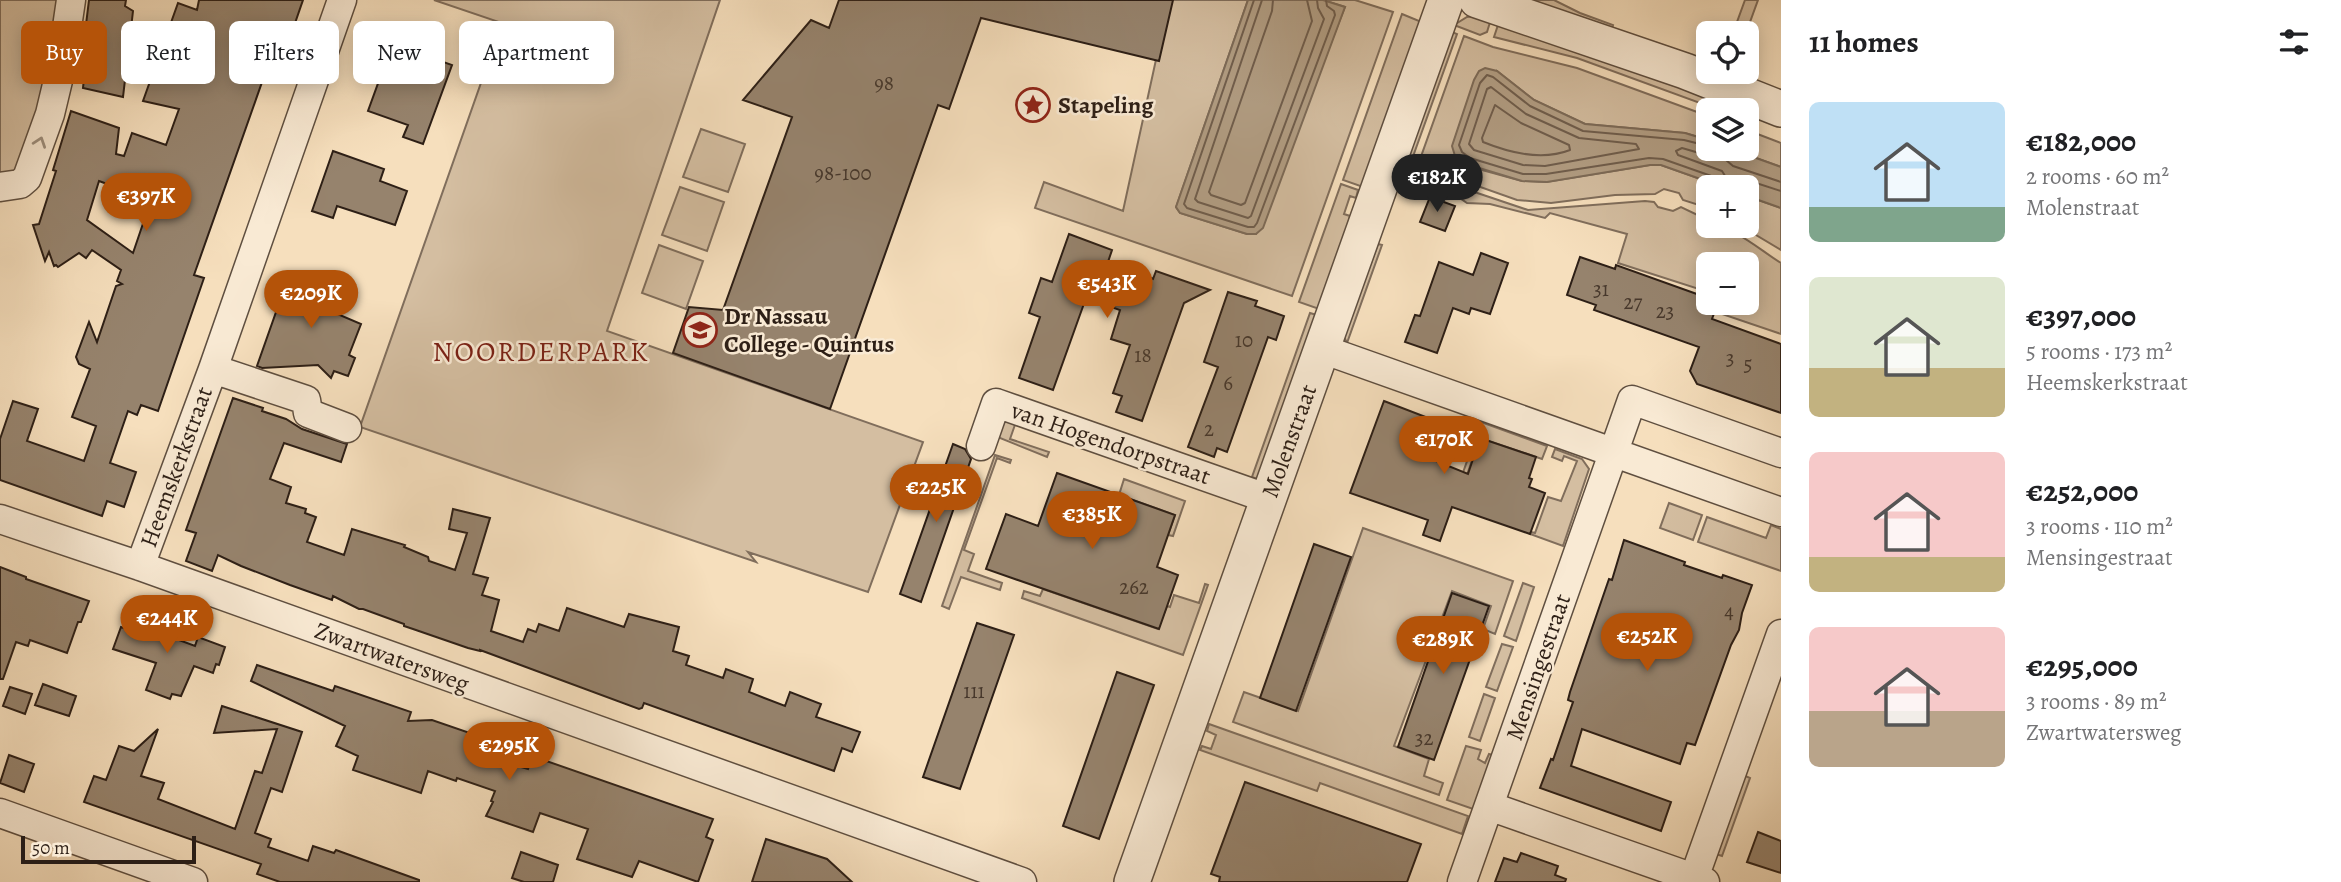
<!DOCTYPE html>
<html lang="en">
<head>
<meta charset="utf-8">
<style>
	body { margin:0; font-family:Alegreya,serif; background:#f2f2f2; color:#202124; height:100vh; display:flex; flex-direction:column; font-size:26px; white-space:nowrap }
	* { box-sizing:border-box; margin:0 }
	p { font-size:23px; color:#757577 }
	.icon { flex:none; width:38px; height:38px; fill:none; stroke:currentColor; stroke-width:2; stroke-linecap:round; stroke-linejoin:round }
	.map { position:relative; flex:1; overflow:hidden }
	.side { display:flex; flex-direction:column; background:#fff; width:560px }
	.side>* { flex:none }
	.guide { position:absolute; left:21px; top:21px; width:665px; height:63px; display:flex; gap:14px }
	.controls { position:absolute; left:1696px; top:21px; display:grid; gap:14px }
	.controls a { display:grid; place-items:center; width:63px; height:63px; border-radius:10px; background:#fff; box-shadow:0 4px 18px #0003; font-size:35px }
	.scale { position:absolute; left:21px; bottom:18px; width:175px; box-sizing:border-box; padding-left:7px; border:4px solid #2d1f16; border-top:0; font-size:19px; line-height:24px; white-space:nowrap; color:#2d1f16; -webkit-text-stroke:5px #f9ead4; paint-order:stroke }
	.price { position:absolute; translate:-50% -60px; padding:0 16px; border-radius:24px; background:#b45309; color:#fff; font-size:23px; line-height:46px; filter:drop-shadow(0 2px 4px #0008) }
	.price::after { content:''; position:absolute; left:50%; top:42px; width:21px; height:16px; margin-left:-10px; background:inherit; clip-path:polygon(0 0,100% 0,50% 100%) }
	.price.selected { background:#222; color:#fff }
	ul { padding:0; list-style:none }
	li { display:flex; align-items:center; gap:21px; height:175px; padding:0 28px }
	li span { display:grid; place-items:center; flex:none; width:196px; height:140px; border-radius:10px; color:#555 }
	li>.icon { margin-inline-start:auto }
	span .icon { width:84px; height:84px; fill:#fffc; stroke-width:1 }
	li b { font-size:30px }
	h2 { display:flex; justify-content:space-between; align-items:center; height:84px; padding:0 28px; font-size:30px }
	.chip { padding:0 24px; border-radius:10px; background:#fff; box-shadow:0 4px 18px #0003; font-size:24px; line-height:63px }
	.chip.selected { background:#b45309; color:#fff }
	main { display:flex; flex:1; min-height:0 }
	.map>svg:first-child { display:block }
</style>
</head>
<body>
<main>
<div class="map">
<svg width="1781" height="882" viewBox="0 0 1781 882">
	<rect width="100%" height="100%" fill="#f6dfbd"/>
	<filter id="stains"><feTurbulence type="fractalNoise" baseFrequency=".00286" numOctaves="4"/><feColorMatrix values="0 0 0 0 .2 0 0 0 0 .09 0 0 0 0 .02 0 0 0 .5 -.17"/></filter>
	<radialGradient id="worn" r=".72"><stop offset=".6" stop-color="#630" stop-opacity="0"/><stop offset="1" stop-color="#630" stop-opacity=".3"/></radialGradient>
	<path fill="#d4bea1" stroke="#806e5c" stroke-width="2" d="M 0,0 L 59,0 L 48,71 L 24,161 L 11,175 L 0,174 Z
		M 434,0 L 720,0 L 607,331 L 923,442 L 868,592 L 748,552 L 756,562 L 360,427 L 502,23 Z
		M 1169,0 L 1248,0 L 1176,207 L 1180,213 L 1247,234 L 1256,234 L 1345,7 L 1323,0 L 1355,0 L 1393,12 L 1292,296 L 1035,208 L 1044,182 L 1123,211 Z
		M 1511,0 L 1554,0 L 1580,13 L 1613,25 L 1611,32 Z
		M 1745,0 L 1758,0 L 1746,33 L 1733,33 Z
		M 1402,14 L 1424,23 L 1366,188 L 1343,180 Z
		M 1475,16 L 1491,19 L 1487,32 L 1480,35 L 1454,25 L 1467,17 Z
		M 1499,22 L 1721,101 L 1719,110 L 1577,58 L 1494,37 Z
		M 1449,31 L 1457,34 L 1402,187 L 1394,184 Z
		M 1464,36 L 1493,47 L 1577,68 L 1708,116 L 1708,140 L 1685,133 L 1585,124 L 1534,100 L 1497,71 L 1482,170 L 1522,181 L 1546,182 L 1650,165 L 1661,165 L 1723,187 L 1708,187 L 1708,208 L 1683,200 L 1679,193 L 1664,189 L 1655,194 L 1615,195 L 1551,203 L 1517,200 L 1418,165 Z
		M 701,129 L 745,144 L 728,192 L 683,177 Z
		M 1747,130 L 1781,143 L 1781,167 L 1731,149 L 1746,149 Z
		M 1415,172 L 1528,210 L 1645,201 L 1654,202 L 1658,207 L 1673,211 L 1681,207 L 1708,220 L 1708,226 C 1735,226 1758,249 1781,263 L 1781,334 L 1716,312 L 1720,303 L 1746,303 L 1746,264 L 1708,264 L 1708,292 L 1618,263 L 1627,234 L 1550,213 L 1545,218 L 1490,204 L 1467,203 L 1451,192 L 1413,178 Z
		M 1341,184 L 1358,190 L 1356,198 L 1350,196 L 1344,214 L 1350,216 L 1349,220 L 1354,222 L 1322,310 L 1299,302 Z
		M 680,187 L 724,202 L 707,251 L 662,235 Z
		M 1747,196 L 1781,208 L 1781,250 L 1741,226 L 1746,226 Z
		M 1378,244 L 1382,245 L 1347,343 L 1343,335 L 1363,270 L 1368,271 Z
		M 659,245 L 703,261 L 686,309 L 642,293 Z
		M 1310,313 L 1320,316 L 1262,481 L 1252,477 Z
		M 1017,419 L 1010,439 L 1049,452 L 1047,457 L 995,436 L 1001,421 Z
		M 1481,422 L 1547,446 L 1542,459 L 1480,438 L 1459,497 L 1455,495 Z
		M 1555,449 L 1582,459 L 1589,469 L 1563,546 L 1530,534 L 1531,532 L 1535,533 L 1548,497 L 1561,501 L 1577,461 L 1564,456 L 1562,461 L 1552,457 Z
		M 995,455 L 1011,460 L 1010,463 L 997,458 L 964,550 L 974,554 L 968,571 L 1002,583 L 1000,590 L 961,577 L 949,609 L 942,606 Z
		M 1124,479 L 1185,501 L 1173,536 L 1168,535 L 1175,515 L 1119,495 Z
		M 1669,503 L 1702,515 L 1693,540 L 1660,528 Z
		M 1707,517 L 1766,538 L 1771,525 L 1781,529 L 1781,571 L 1698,542 Z
		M 1363,528 L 1513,581 L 1495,634 L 1483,629 L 1491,606 L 1452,591 L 1394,746 L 1429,759 L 1424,776 L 1443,783 L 1439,795 L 1233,722 L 1244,692 L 1298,711 Z
		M 1523,583 L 1534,587 L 1516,641 L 1504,636 Z
		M 1205,584 L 1208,585 L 1183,655 L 1022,598 L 1024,591 L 1040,596 L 1043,589 L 1158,629 L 1167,606 L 1170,607 L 1174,595 L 1199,603 Z
		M 1502,644 L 1513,647 L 1497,691 L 1486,687 Z
		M 1484,694 L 1495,698 L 1480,741 L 1469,737 Z
		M 1209,724 L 1468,816 L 1462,834 L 1320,783 L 1317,791 L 1200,750 L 1202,746 L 1211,749 L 1216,735 L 1207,731 Z
		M 1466,746 L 1481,750 L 1478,759 L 1485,763 L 1489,754 L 1496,756 L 1476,810 L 1447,800 Z
		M 1741,774 L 1750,778 L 1722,856 L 1713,853 Z"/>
	<path fill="#b29e84" stroke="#7d6b58" stroke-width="2" d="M 1248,0 L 1323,0 L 1345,7 L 1263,228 L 1256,234 L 1247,234 L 1180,213 L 1176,207 Z
		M 1485,68 L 1497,71 L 1534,100 L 1585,124 L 1685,133 L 1708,140 L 1708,149 L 1731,149 L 1781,167 L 1781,208 L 1747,196 L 1746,187 L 1723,187 L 1661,165 L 1650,165 L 1547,182 L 1522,181 L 1466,164 L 1455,156 L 1452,146 L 1474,80 L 1479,71 Z"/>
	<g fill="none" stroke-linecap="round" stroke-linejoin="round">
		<path stroke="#705e4d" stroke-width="2" d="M 1254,0 L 1184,204 L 1187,208 L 1248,227 L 1254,227 L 1257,223 L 1335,15 L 1334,11 L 1327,6 L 1326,0
			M 1262,0 L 1195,199 L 1198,202 L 1248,218 L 1251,216 L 1324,19 L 1318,8 L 1317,0
			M 1273,0 L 1272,11 L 1209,192 L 1211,195 L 1241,205 L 1245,203 L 1312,21 L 1307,0
			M 1491,87 L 1526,114 L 1579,138 L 1636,144 L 1639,149 L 1545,166 L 1523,165 L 1474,150 L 1469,144 L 1487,89 Z
			M 1495,105 L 1521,123 L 1569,145 L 1570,150 C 1542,161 1510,153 1483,142 L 1482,138 Z
			M 1708,146 L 1684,140 L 1583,131 L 1530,106 L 1493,77 L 1487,75 L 1480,83 L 1459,145 L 1462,152 L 1470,158 L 1523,174 L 1546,174 L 1649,158 L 1663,159 L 1717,178 L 1721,182 L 1721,187
			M 1781,182 L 1733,166 L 1726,160 L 1721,150 L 1706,155 L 1682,148 L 1676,151 L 1678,155 L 1722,171 L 1732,187 L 1750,181 L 1781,191"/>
	</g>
	<path fill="#96836d" stroke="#2d1f16" stroke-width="2" fill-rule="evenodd" d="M 89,0 L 126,0 L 125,6 L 133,11 L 123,97 L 83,88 L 88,42 L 84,41 Z
		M 199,0 L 303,0 L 284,55 L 273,51 L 194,275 L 204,278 L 158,411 L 141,405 L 137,415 L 128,411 L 110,463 L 136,472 L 124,507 L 107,501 L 102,516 L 0,480 L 0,439 L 13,401 L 38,409 L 27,441 L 84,461 L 96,426 L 72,417 L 90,369 L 79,364 L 76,357 L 89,322 L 97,342 L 116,286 L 122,284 L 117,281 L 121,270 L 92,250 L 86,258 L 79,253 L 58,267 L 56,265 L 54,266 L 49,252 L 45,261 L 33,225 L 39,224 L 56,171 L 53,170 L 71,111 L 119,128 L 116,154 L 124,156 L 132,133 L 166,145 L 179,109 L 143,101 L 178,3 L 197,10 ZM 99,181 L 151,200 L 133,253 L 87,220 Z
		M 839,0 L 1173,0 L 1159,61 L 981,18 L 949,109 L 938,105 L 830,409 L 673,353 L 689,307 L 723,310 L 792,117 L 743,100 L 811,20 L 829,28 Z
		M 378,24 L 406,33 L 401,47 L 452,65 L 423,144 L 403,137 L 408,125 L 368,111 L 385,64 L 366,57 Z
		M 333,151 L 384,169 L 380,181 L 407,191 L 395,225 L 337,206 L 333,218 L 312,211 Z
		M 1430,197 L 1455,206 L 1445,231 L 1420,222 Z
		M 1069,234 L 1112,250 L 1107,265 L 1147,279 L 1148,277 L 1153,279 L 1156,271 L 1210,290 L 1184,303 L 1142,421 L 1116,412 L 1122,396 L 1113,393 L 1130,345 L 1111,339 L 1120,310 L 1086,298 L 1053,390 L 1019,378 L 1040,317 L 1029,313 L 1041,278 L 1052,282 Z
		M 1481,253 L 1508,263 L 1490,314 L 1471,308 L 1469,314 L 1453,308 L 1437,353 L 1405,342 L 1415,315 L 1420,316 L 1439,262 L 1473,275 Z
		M 1580,257 L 1615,269 L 1616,265 L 1708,298 L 1708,303 L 1718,303 L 1712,319 L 1781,344 L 1781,413 L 1697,384 L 1690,371 L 1699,347 L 1594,310 L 1596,305 L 1567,295 Z
		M 310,275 L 344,287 L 335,313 L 361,324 L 349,355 L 355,358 L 348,376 L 334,371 L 331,378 L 318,365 L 262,368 L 257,366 L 287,281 L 306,287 Z
		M 1228,292 L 1257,301 L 1255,306 L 1284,316 L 1276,340 L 1268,337 L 1227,452 L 1217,448 L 1214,457 L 1188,447 L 1218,367 L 1204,362 Z
		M 233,398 L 263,408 L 262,411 L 286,419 L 302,429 L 347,444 L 341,462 L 284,443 L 270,479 L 291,487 L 286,503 L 306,509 L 305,513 L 316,517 L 307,542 L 344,555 L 352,529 L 405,545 L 404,547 L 428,557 L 429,561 L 455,570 L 467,533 L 449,529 L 453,509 L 490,518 L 473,574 L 488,578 L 482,595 L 499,600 L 491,631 L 523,642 L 528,629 L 536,632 L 539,624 L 559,631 L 567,608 L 624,627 L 629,614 L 679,627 L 673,651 L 689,656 L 686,665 L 723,678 L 726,669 L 753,679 L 749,692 L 785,706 L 790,692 L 821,704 L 816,717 L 860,732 L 852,752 L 842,748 L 834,771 L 644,703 L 642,708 L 639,709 L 480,650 L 480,651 L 468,648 L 413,629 L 404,626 L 404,624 L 363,609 L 359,609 L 333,596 L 332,600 L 290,585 L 241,566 L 218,555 L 212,571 L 186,561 L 196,533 L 186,530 Z
		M 1384,401 L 1444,424 L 1431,459 L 1468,474 L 1480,438 L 1536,457 L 1529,478 L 1532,479 L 1529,487 L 1545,493 L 1530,534 L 1452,507 L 1440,541 L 1423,535 L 1428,520 L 1350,493 Z
		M 953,444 L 965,449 L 971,459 L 921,602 L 900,594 Z
		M 1057,473 L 1175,515 L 1157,567 L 1178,575 L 1159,629 L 986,569 L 1006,514 L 1038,526 Z
		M 1624,540 L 1685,562 L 1684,565 L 1722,578 L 1723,575 L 1752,585 L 1742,613 L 1739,630 L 1731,645 L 1695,745 L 1687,743 L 1680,764 L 1582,729 L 1571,766 L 1671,802 L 1661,831 L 1540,788 L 1551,759 L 1553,760 L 1573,702 L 1568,700 L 1570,692 L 1609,579 L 1612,580 Z
		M 1314,544 L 1351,557 L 1296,711 L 1260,698 Z
		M 0,567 L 26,577 L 26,579 L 89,601 L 81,622 L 78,622 L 67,653 L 30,640 L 28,646 L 16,642 L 3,679 L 0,679 Z
		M 1452,593 L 1489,606 L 1434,760 L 1398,747 Z
		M 134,614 L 160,623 L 157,632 L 195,646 L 198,637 L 225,647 L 219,665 L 216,664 L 213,673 L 194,666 L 181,696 L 172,694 L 170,699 L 146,690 L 156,663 L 113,649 L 121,627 L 129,630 Z
		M 977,623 L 1014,635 L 960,789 L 923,777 Z
		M 257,665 L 333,691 L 335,686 L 411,712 L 408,721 L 432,720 L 499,743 L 493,759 L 528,769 L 532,756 L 713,819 L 706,837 L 713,840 L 698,882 L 639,861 L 632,877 L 577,859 L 588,829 L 540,813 L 533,832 L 486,816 L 493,802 L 491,801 L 495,791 L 457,778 L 456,781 L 428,771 L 421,793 L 353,770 L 358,756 L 336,746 L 345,726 L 251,681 Z
		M 1117,672 L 1154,685 L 1099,839 L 1063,826 Z
		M 43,684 L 76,696 L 69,716 L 35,705 Z
		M 10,687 L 32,694 L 25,714 L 3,706 Z
		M 222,706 L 302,732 L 282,792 L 271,788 L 255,833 L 271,839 L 268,847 L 308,861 L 313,846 L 334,853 L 336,850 L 419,880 L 419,882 L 280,882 L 257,874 L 261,864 L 84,802 L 94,776 L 106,780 L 119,746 L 134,751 L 158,729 L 141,776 L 164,783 L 158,799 L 235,829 L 255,771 L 262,773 L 277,729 L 214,733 Z
		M 9,755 L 34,764 L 24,792 L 0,783 Z
		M 1245,782 L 1421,844 L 1407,882 L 1219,882 L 1220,877 L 1211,874 Z
		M 1758,832 L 1781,841 L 1781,873 L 1747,862 Z
		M 766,839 L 827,859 L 852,882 L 752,882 Z
		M 521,852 L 558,865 L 553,882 L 524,882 L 512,878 Z
		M 1521,853 L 1558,866 L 1555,875 L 1566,879 L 1565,882 L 1495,882 L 1504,858 L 1517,862 Z"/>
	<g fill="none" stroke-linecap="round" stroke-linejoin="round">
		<g stroke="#5f4f40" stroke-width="31">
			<path id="minor" d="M 0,187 L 20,184 L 27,178 L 50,114 L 61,68 L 71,0
				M 1322,349 L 1781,512
				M 213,369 L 306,400 L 308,413 L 347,428
				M 981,446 L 996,403 L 1269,499
				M 0,519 L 140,566 L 1022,882
				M 140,566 L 213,369 L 342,0
				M 1489,806 L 1705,882
				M 0,813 L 193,882
				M 1694,878 L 1781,634
				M 1462,882 L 1632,400 L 1781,453"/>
		</g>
		<g stroke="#5f4f40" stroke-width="38">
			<path id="tertiary" d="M 1477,0 L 1685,71 L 1781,109
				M 1132,882 L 1446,0"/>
		</g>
		<use href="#minor" stroke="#f9ead4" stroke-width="28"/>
		<use href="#tertiary" stroke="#f9ead4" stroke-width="35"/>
	</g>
	<defs><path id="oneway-chevron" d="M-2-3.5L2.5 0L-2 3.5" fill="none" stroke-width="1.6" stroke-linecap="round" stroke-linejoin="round" transform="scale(1.75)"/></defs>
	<use stroke="#9d8f7e" href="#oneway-chevron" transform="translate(40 142) rotate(-71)"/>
	<defs>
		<g id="sight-ring" transform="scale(1.75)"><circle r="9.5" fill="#f9ead4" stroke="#8f2418" stroke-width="1.5"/><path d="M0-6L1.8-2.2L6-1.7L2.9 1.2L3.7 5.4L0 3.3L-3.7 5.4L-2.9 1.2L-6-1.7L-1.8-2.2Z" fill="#8f2418"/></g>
		<g id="school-ring" transform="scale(1.75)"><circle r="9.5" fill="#f9ead4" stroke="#8f2418" stroke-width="1.5"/><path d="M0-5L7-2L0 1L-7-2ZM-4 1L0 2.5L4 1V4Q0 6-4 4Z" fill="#8f2418"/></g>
	</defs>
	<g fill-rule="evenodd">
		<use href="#sight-ring" x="1033" y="105"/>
		<use href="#school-ring" x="700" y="330"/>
	</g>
	<g text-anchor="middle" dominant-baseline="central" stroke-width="5" stroke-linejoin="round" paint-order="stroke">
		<g font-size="21" fill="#47382c">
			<text x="884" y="83">98</text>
			<text x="843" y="173">98-100</text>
			<text x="1601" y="289">31</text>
			<text x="1633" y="302">27</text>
			<text x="1665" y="311">23</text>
			<text x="1244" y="340">10</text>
			<text x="1143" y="355">18</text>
			<text x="1730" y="358">3</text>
			<text x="1748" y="364">5</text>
			<text x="1228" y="383">6</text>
			<text x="1209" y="429">2</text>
			<text x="1134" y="587">262</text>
			<text x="1729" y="611">4</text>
			<text x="974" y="691">111</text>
			<text x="1424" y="738">32</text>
		</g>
		<g font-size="24" font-weight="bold" fill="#2d1f16" stroke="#f9ead4" text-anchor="start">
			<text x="1058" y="105">Stapeling</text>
			<text x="724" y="316">Dr Nassau<tspan x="724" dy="28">College - Quintus</tspan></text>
		</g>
		<g font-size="24" fill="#2d1f16" stroke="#f9ead4">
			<text transform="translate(1289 441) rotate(-70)">Molenstraat</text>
			<text transform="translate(1111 443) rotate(19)">van Hogendorpstraat</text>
			<text transform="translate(176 467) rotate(-70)">Heemskerkstraat</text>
			<text transform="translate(392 657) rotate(20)">Zwartwatersweg</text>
			<text transform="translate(1538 667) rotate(-71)">Mensingestraat</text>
		</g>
		<g font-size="28" letter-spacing="2" fill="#7a1f14" stroke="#f9ead4">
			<text x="541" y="352">NOORDERPARK</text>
		</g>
	</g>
	<rect width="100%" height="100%" filter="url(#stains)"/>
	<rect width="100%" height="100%" fill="url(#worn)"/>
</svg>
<div class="controls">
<a><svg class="icon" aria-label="locate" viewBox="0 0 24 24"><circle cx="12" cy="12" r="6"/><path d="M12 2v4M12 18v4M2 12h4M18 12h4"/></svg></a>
<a><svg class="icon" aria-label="layers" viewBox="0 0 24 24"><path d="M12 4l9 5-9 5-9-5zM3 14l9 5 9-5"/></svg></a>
<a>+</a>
<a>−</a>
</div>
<div class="scale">50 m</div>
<b class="price selected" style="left:1437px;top:214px">€182K</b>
<b class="price" style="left:146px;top:233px">€397K</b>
<b class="price" style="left:1107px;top:320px">€543K</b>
<b class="price" style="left:311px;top:330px">€209K</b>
<b class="price" style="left:1444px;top:476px">€170K</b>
<b class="price" style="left:936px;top:524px">€225K</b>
<b class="price" style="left:1092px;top:551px">€385K</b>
<b class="price" style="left:167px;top:655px">€244K</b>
<b class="price" style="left:1647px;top:673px">€252K</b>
<b class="price" style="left:1443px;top:676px">€289K</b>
<b class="price" style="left:509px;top:782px">€295K</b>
<div class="guide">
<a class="chip selected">Buy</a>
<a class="chip">Rent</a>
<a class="chip">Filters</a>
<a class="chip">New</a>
<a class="chip">Apartment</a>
</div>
</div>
<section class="side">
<h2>11 homes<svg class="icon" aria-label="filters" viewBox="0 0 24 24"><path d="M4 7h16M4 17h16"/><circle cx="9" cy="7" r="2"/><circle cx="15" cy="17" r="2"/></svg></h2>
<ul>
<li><span style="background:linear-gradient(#bfe0f5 75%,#7fa58c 0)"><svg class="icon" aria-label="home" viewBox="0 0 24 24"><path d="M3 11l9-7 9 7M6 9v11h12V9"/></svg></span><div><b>€182,000</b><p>2 rooms · 60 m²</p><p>Molenstraat</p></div></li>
<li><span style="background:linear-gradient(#dfe7d0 65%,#c2b280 0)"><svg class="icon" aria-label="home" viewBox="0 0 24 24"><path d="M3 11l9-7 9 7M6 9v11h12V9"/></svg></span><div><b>€397,000</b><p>5 rooms · 173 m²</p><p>Heemskerkstraat</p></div></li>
<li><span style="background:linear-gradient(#f6c9c9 75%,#c2b280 0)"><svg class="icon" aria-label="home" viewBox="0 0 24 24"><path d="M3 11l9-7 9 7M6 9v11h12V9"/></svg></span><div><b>€252,000</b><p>3 rooms · 110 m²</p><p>Mensingestraat</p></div></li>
<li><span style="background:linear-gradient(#f6c9c9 60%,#b9a48a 0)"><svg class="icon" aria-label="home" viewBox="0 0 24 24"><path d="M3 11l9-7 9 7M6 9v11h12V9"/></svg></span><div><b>€295,000</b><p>3 rooms · 89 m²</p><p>Zwartwatersweg</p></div></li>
</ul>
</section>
</main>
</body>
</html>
